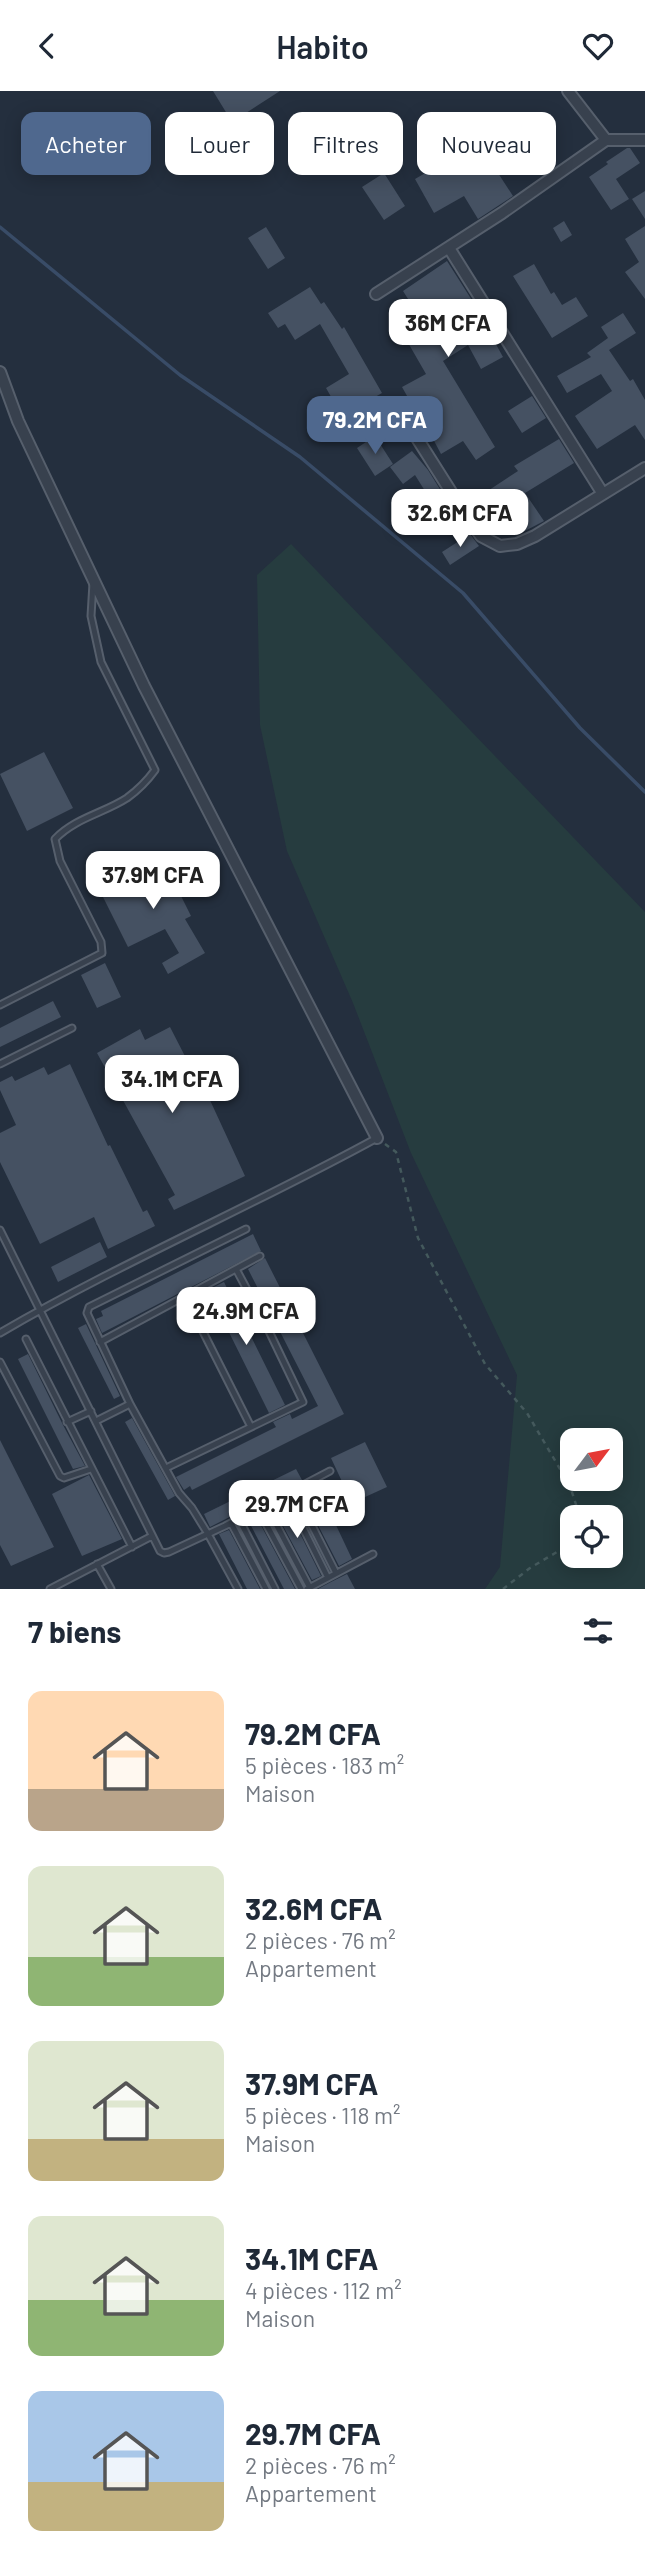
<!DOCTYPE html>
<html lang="fr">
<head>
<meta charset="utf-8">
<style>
	body { margin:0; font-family:Barlow,sans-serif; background:#f6f6f7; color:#1f2937; height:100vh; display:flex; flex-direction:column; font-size:26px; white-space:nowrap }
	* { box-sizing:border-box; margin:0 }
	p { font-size:23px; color:#747a83 }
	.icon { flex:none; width:38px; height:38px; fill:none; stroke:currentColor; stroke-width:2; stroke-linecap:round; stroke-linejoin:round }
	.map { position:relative; height:1498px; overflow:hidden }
	.side { display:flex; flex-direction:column; background:#fff; flex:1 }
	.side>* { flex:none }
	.top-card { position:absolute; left:21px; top:21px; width:604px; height:63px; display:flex; gap:14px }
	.needle { width:46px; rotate:58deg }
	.tools { position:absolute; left:560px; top:1337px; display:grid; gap:14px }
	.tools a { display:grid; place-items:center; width:63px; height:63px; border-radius:14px; background:#fff; box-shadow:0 4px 18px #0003; font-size:35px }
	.price { position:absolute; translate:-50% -60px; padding:0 16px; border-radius:14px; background:#fff; color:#222; font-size:23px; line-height:46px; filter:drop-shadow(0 2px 4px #0008) }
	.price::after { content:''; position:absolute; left:50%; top:42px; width:21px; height:16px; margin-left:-10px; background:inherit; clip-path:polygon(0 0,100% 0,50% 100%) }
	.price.selected { background:#4f688e; color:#fff }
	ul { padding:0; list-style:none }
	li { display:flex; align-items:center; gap:21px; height:175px; padding:0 28px }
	li span { display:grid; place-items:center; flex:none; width:196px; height:140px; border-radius:14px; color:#555 }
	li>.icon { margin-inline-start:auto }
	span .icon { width:84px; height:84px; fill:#fffc; stroke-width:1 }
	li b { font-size:30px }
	h2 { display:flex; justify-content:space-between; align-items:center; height:84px; padding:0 28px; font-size:30px }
	.tag { padding:0 24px; border-radius:14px; background:#fff; box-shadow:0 4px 18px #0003; font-size:24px; line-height:63px }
	.tag.selected { background:#4f688e; color:#fff }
	header { display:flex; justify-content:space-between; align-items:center; height:91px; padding:0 28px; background:#fff; font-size:32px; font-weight:600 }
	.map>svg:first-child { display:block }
</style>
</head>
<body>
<header><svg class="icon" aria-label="back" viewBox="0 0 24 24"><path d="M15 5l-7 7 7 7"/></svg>Habito<svg class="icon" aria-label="heart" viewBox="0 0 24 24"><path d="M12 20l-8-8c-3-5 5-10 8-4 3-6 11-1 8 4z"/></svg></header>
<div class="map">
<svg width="645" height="1498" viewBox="0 0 645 1498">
	<rect width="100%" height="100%" fill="#242f3e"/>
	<path fill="#263c3f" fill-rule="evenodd" d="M 291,453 L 645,821 L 645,1498 L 485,1498 L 500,1476 L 517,1284 L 411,1062 L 353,912 L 287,760 L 260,634 L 257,484 ZM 572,1349 L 611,1349 L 611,1388 L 572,1388 ZM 572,1426 L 611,1426 L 611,1465 L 572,1465 Z"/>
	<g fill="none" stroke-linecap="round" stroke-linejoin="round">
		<path stroke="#394c67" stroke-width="3.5" d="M 0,136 L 180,284 L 300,366 L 463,502 L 580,637 L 645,701"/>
	</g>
	<path fill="#455162" d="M 213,0 L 280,0 L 232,31 Z
		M 627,57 L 630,57 L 640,72 L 616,88 L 629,108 L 611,119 L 589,86 L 608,73 L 606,71 Z
		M 476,59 L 487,78 L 491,75 L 496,83 L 498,82 L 513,105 L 478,128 L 464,105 L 434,122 L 415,88 L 458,63 L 461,68 Z
		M 384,82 L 405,115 L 384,129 L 362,96 Z
		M 645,100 L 645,128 L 632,108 Z
		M 564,130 L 572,144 L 561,151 L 553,137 Z
		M 645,135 L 645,208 L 625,181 L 639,171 L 625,148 Z
		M 266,136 L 285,167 L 268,178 L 248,147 Z
		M 447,170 L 489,236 L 487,237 L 503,266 L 481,278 L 468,254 L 443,270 L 495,356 L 476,369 L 463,350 L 441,363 L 424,331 L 429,328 L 418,308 L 411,312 L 402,296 L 426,283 L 407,250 L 427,238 L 403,200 Z
		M 534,173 L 551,203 L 554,201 L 562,214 L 576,206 L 588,225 L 552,247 L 513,185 Z
		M 310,196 L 321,213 L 324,211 L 342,238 L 344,236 L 382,302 L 342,325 L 326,297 L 349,283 L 320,233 L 295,249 L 285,233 L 278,237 L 268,222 Z
		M 623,222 L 636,242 L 609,259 L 630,290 L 633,288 L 645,309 L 645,349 L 635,334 L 597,358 L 575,325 L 612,300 L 601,283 L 567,302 L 557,285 L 591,266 L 587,262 L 608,247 L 601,236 Z
		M 532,305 L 546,327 L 522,342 L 508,320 Z
		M 375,345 L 393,373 L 375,385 L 357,357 Z
		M 559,348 L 574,372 L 525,402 L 544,430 L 521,442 L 504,416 L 492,424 L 480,405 L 518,380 L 514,375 Z
		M 412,360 L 428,379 L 451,416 L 440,424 L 415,384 L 403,393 L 390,376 Z
		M 470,443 L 479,455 L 450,474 L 442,461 Z
		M 44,661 L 73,717 L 27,740 L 0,683 Z
		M 162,767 L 191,825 L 185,828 L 205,862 L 168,883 L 162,872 L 179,862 L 165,838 L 128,856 L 99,798 Z
		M 105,872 L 121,906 L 97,917 L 81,884 Z
		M 53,910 L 61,926 L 0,956 L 0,937 Z
		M 170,936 L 207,1008 L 209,1007 L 245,1085 L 174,1119 L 168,1108 L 175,1104 L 97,962 L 140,938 L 145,949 Z
		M 70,973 L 108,1055 L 110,1054 L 143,1121 L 147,1119 L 155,1135 L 108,1158 L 94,1126 L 40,1153 L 0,1071 L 0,1042 L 16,1034 L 0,999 L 0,991 L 12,985 L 15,990 L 44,976 L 48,984 Z
		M 253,1143 L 261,1160 L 102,1242 L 96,1228 L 103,1225 L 101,1220 Z
		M 100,1151 L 107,1166 L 58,1191 L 51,1176 Z
		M 265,1167 L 344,1323 L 192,1399 L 190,1395 L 184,1399 L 176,1386 L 276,1336 L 273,1331 L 290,1323 L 292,1328 L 318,1315 L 248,1178 Z
		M 224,1191 L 285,1314 L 269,1322 L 208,1199 Z
		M 86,1233 L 120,1305 L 114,1308 L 78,1237 Z
		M 28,1263 L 63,1334 L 85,1375 L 73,1378 L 18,1268 Z
		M 132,1327 L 175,1405 L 168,1409 L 125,1331 Z
		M 0,1349 L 54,1456 L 11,1475 L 0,1454 Z
		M 365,1351 L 387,1396 L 352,1412 L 331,1367 Z
		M 296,1378 L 302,1389 L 210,1436 L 204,1423 Z
		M 89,1384 L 122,1448 L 82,1465 L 52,1403 Z
		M 318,1396 L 352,1468 L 339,1475 L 301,1401 Z
		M 284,1410 L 321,1485 L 312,1489 L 273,1416 Z
		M 256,1425 L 295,1498 L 284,1498 L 248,1429 Z
		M 229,1439 L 260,1498 L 247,1498 L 219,1443 Z
		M 347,1483 L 355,1498 L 318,1498 L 331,1491 Z"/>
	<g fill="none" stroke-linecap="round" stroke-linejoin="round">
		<g stroke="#565f6c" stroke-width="9">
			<path id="service" d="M 0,914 L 102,862 L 101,851 L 60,770 L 55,748 C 75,727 104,722 127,707 C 138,699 147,690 155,679 L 101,571 L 91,525 L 93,492
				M 0,973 L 72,937
				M 0,1139 L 160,1460 L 164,1462 L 169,1461 L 225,1435 L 330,1380
				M 185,1205 L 251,1336
				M 0,1242 C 122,1171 253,1115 377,1047
				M 26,1248 L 132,1456
				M 100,1251 L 260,1165
				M 0,1271 L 60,1385 L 64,1387 L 91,1378
				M 130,1313 L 87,1222 L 89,1216 L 246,1138
				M 96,1330 L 130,1313 L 179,1402 L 192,1417 L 208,1443 L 238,1498
				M 67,1331 L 91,1320
				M 166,1377 L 303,1311 L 267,1236 L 236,1178
				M 294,1399 L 336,1482
				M 286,1403 L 328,1487
				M 266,1414 L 310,1497
				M 258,1418 L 301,1498
				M 239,1428 L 275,1498
				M 231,1432 L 266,1498
				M 97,1473 L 111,1498
				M 50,1498 L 152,1445
				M 307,1498 L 373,1463"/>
		</g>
		<g stroke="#565f6c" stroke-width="14">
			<path id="minor" d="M 568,0 L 606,49 L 645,49
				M 449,157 L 603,403
				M 376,203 L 502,122 L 606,49
				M 0,281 L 18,330 L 144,595 L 377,1047
				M 396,314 L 465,423 L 481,445 L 500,455 L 517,453 L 535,445 L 645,377"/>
		</g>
		<path stroke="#44595c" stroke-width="2.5" stroke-dasharray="5 5" stroke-linecap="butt" d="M 385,1053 L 396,1061 L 418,1147 L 485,1273 L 527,1322 L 570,1395 L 580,1426
			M 503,1498 L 530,1477 L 572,1452"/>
		<use href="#service" stroke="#38414e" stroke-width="5"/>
		<use href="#minor" stroke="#38414e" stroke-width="10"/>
	</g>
</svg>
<div class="tools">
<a><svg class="needle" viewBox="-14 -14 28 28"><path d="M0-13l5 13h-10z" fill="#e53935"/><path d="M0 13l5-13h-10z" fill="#747a83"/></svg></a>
<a><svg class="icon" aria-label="locate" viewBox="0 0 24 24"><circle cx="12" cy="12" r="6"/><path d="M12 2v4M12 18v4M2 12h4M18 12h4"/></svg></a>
</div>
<b class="price" style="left:448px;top:268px">36M CFA</b>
<b class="price selected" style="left:375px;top:365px">79.2M CFA</b>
<b class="price" style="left:460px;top:458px">32.6M CFA</b>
<b class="price" style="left:153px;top:820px">37.9M CFA</b>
<b class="price" style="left:172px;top:1024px">34.1M CFA</b>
<b class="price" style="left:246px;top:1256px">24.9M CFA</b>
<b class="price" style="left:297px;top:1449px">29.7M CFA</b>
<div class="top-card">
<a class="tag selected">Acheter</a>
<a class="tag">Louer</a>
<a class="tag">Filtres</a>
<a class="tag">Nouveau</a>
</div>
</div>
<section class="side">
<h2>7 biens<svg class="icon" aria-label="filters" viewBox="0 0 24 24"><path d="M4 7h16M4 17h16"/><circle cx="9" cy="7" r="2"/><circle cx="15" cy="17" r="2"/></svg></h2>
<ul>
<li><span style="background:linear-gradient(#ffd9b3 70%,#b9a48a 0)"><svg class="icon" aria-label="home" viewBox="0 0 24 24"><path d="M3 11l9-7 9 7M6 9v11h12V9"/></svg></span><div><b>79.2M CFA</b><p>5 pièces · 183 m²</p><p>Maison</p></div></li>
<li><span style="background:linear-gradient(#dfe7d0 65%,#8fb573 0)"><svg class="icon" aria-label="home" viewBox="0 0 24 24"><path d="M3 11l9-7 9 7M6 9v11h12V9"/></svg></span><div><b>32.6M CFA</b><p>2 pièces · 76 m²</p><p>Appartement</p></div></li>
<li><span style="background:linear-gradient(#dfe7d0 70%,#c2b280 0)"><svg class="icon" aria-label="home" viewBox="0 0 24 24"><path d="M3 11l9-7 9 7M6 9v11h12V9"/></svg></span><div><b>37.9M CFA</b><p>5 pièces · 118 m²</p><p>Maison</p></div></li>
<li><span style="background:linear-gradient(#dfe7d0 60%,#8fb573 0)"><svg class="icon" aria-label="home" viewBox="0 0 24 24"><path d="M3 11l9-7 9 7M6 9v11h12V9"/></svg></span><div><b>34.1M CFA</b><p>4 pièces · 112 m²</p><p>Maison</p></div></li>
<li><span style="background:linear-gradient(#a9c7e8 65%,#c2b280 0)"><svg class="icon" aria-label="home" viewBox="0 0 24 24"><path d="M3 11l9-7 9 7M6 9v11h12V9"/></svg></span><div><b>29.7M CFA</b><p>2 pièces · 76 m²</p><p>Appartement</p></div></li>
</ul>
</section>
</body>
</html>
